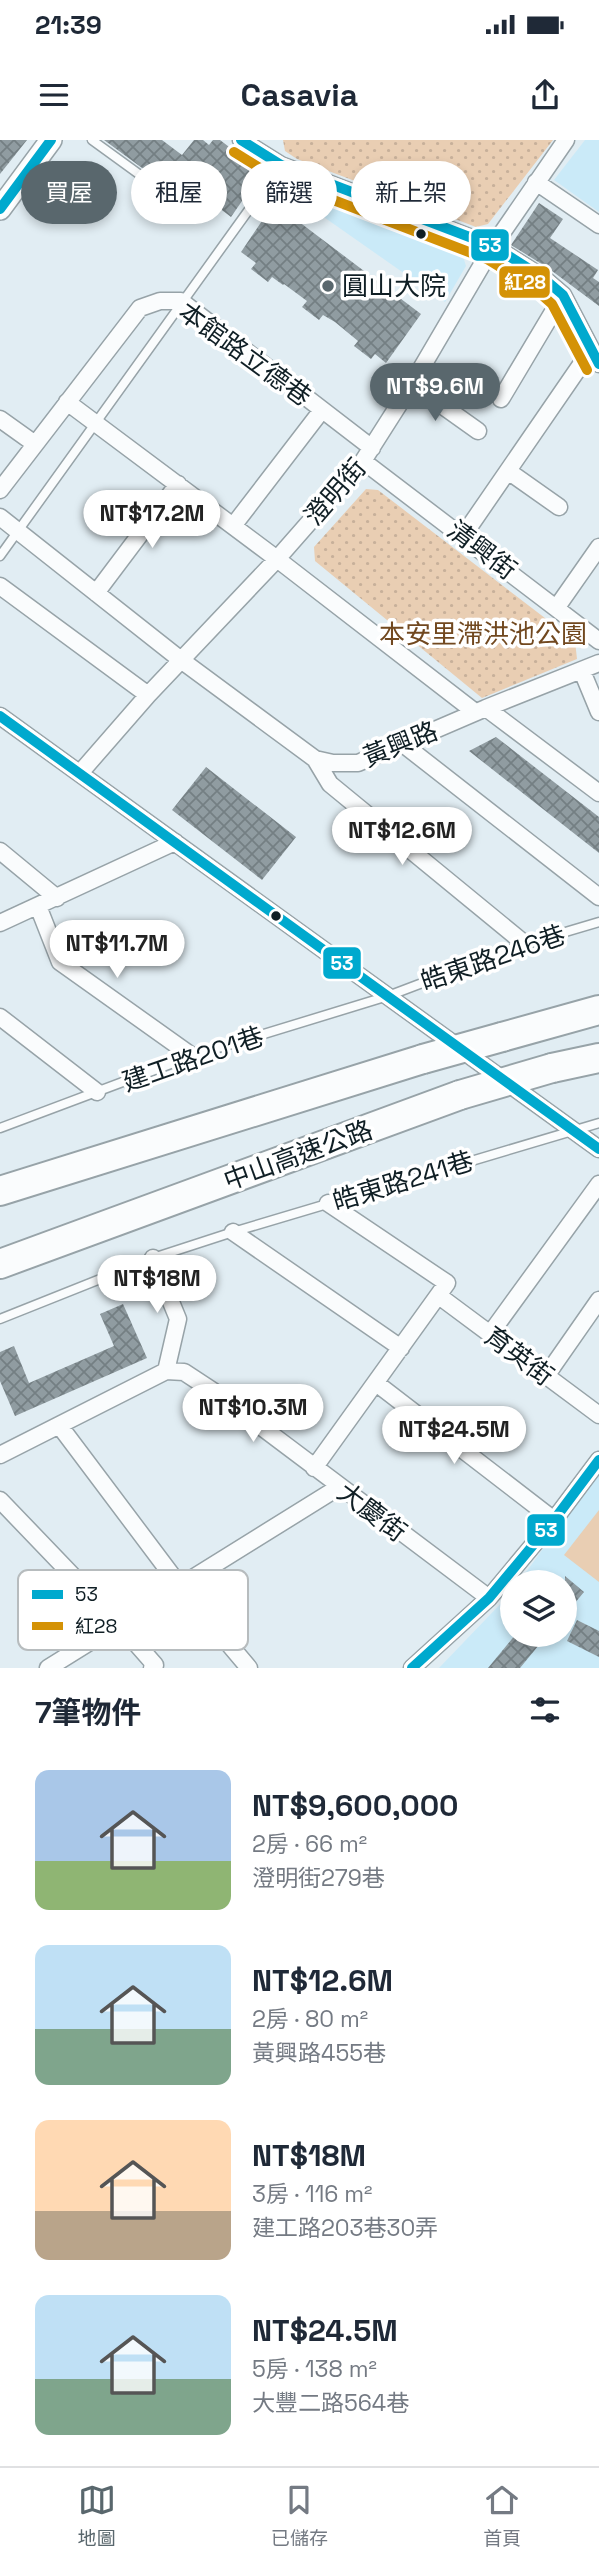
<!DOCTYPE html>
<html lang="zh-TW">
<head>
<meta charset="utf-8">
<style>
	body { margin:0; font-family:"Space Grotesk","Noto Sans TC",sans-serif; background:#f2f2f3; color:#1f2937; height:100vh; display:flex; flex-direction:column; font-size:26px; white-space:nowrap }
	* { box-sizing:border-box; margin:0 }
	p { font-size:23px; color:#747a83 }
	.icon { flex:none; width:38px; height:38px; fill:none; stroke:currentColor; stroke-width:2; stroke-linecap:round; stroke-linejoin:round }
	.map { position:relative; height:1528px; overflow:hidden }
	.details { display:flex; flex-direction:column; background:#fff; flex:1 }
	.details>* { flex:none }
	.hud { position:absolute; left:21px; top:21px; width:558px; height:63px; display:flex; gap:14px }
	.controls { position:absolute; left:500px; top:1430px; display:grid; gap:14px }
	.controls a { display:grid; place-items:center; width:77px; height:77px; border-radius:50%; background:#fff; box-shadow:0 4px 10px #0003; font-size:35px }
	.price { position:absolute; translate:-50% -60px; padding:0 16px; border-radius:24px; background:#fff; color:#222; font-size:23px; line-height:46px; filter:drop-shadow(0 2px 4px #0008) }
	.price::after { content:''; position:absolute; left:50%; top:42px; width:21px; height:16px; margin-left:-10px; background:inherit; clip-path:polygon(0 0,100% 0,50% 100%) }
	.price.on { background:#59676d; color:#fff }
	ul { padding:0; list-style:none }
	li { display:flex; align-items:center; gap:21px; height:175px; padding:0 35px }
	li span { display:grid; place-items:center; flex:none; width:196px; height:140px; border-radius:14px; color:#555 }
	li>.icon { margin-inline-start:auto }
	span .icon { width:84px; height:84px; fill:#fffc; stroke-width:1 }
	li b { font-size:30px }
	h2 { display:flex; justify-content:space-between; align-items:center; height:84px; padding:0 35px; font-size:30px }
	.chip { padding:0 24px; border-radius:32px; background:#fff; box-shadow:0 4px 10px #0003; font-size:24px; line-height:63px }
	.chip.on { background:#59676d; color:#fff }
	.status { display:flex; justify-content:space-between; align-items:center; height:49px; padding:0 35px; background:#fff; direction:ltr }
	.status svg { height:19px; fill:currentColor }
	header { display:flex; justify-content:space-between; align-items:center; height:91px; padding:0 35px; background:#fff; font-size:32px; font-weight:800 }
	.dock { display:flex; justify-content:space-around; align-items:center; height:98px; border-top:2px solid #e0e1e3; background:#fff; font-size:19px; color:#747a83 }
	.dock a { display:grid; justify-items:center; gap:4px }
	.dock .on { color:#59676d }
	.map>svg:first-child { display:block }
</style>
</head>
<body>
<div class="status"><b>21:39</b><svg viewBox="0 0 49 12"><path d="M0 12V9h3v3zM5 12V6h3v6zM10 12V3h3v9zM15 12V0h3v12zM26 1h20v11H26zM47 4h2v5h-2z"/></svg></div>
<header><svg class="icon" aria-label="menu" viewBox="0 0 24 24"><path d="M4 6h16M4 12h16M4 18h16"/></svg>Casavia<svg class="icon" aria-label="share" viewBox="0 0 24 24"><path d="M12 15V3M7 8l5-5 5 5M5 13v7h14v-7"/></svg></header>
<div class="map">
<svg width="599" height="1528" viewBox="0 0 599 1528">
	<defs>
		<pattern id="park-dots" width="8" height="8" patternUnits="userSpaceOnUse" patternTransform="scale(1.75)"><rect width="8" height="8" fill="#e9ceb3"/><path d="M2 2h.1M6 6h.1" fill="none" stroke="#c7b09a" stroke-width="1.8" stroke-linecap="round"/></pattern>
		<pattern id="building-cross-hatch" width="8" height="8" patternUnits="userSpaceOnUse" patternTransform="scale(1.75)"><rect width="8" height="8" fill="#909ca1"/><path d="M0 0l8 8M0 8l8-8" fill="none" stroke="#747f83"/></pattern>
	</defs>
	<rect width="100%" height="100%" fill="#e1edf3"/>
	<path fill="#caeaf8" d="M 585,0 L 599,0 L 599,72 L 554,40 Z
		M 284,40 L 462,113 L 466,126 L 445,162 L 281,47 Z
		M 599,1331 L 599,1528 L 439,1528 L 513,1451 L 513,1494 L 565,1494 L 565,1442 L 519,1442 Z"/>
	<path fill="url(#park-dots)" d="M 283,0 L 553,0 L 488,84 L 476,87 L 297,19 L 285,11 Z
		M 366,349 L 378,350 L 575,501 L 577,519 L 482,558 L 315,421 L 314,407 Z"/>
	<path fill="#e9ceb3" d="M 599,1370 L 599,1442 L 564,1415 Z"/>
	<path fill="url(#building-cross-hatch)" d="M 0,0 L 27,0 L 0,34 Z
		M 104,0 L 162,0 L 182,15 L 194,0 L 203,0 L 209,5 L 213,0 L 220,0 L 262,32 L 231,77 L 180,38 L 172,50 Z
		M 539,63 L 563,79 L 550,98 L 598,130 L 593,138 L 599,142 L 599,166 L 548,128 L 511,105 Z
		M 272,66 L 276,69 L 278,66 L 421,174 L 386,223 L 375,214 L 371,219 L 354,206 L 358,201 L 335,182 L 323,175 L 319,180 L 302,167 L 307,161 L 284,144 L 283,145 L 272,137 L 268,142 L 251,129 L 256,123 L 241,112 Z
		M 496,597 L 599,677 L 599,713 L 469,611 Z
		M 206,627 L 296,697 L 262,740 L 172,670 Z
		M 123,1164 L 147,1218 L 15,1276 L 0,1241 L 0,1212 L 14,1206 L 29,1243 L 114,1206 L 100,1174 Z
		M 565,1436 L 584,1452 L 565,1475 Z
		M 577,1480 L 599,1491 L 599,1517 L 567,1501 Z
		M 516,1494 L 548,1494 L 520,1528 L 488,1528 Z"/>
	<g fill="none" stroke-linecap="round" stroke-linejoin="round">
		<g stroke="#97a3a8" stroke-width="11">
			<path id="lane" d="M 92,0 L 198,77
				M 0,416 L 281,25
				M 0,988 L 192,916 L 388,856 L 525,804 L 599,782
				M 0,1179 L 153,1118 L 233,1092 L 599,983"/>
		</g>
		<g stroke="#97a3a8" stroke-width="19">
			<path id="street" d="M 241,0 L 281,25 L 493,106 L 542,137 L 563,155 L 599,224
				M 536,42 L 599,85
				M 412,244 L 478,291
				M 501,259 L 563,155
				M 67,262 L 277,419 L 475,572
				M 0,279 L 35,304
				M 363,321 L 599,501
				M 508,331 L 559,367
				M 0,350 L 140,168 L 160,161 L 181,161 L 372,308
				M 0,377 L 181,520 L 315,619 L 333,623 L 358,623 L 486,568 L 599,523
				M 233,386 L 322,270
				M 463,396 L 591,210
				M 0,446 L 148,555
				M 96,453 L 178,344
				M 557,467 L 599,407
				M 582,531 L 599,572
				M 486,568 L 599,653
				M 0,576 L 599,1009
				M 403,604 L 599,757
				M 315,619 L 330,644 L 525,804
				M 80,633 L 148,555 L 277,419 L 363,321 L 412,244 L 493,106 L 566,0
				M 0,711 L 57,758
				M 38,766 L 60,822 L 192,916
				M 0,783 L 175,702
				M 0,877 L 97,952
				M 233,1092 L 401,1208
				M 153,1118 L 178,1179 L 166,1231
				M 439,1156 L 599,1275
				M 490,1194 L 599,1044
				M 546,1236 L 599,1160
				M 376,1243 L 554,1380
				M 59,1285 L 180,1446 L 249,1528
				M 0,1315 L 166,1231 L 184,1232 L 219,1255 L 489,1458
				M 314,1328 L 447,1143 L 328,1063
				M 0,1360 L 119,1484 L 155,1525 L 152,1528
				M 48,1528 L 339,1347
				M 412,1528 L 489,1458 L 554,1380 L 599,1320"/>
		</g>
		<g stroke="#97a3a8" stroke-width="24">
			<path id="secondary" d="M 0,69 L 51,0"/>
		</g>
		<g stroke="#97a3a8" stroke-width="32">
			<path id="highway" d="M 502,897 L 599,870
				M 552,928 L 599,918
				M 0,1051 L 423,919
				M 0,1124 L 460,955"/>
		</g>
		<use href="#lane" stroke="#fafcfd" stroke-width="8"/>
		<use href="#street" stroke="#fafcfd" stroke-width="16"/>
		<use href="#secondary" stroke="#fafcfd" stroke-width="21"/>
		<use href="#highway" stroke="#fafcfd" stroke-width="28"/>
		<g stroke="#97a3a8" stroke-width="32" stroke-linecap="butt">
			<path id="highway-bridge" d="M 423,919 L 502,897
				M 460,955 L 552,928"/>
		</g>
		<use href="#highway-bridge" stroke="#fafcfd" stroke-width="28"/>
		<g stroke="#fff" stroke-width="16">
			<path id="bus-1" d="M 241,0 L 281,25 L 493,106 L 542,137 L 563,155 L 599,224
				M 0,69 L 51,0
				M 0,576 L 599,1009
				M 412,1528 L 489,1458 L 554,1380 L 599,1320"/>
		</g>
		<g stroke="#fff" stroke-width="16">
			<path id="bus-2" d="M 234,12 L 276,38 L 487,119 L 534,148 L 552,164 L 587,230"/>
		</g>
		<use href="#bus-1" stroke="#00a9ce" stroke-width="10"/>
		<use href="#bus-2" stroke="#d49206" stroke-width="10"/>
	</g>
	<g fill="#101f25" stroke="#fff" stroke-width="2.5">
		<circle cx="421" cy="94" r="6"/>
		<circle cx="276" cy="776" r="6"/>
	</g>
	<circle fill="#59676d" stroke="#fff" stroke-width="2.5" cx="328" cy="146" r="7"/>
	<g text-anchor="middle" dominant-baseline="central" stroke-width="7" stroke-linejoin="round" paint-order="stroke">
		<g font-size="26" fill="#101f25" stroke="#fff" text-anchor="start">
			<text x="342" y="146">圓山大院</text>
		</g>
		<g font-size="26" fill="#101f25" stroke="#fff">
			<text transform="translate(245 214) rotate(36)">本館路立德巷</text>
			<text transform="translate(335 352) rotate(-49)">澄明街</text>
			<text transform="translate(482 410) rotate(37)">清興街</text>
			<text transform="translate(400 604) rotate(-22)">黃興路</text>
			<text transform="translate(493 818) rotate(-19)">皓東路246巷</text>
			<text transform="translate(193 919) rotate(-19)">建工路201巷</text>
			<text transform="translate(298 1015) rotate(-20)">中山高速公路</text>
			<text transform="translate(403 1041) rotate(-17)">皓東路241巷</text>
			<text transform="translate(519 1216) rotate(37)">育英街</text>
			<text transform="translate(372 1372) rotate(37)">大慶街</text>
		</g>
		<g font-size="26" fill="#71481f" stroke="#fff">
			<text x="483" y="494">本安里滯洪池公園</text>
		</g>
	</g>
	<rect x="18" y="1430" width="230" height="80" rx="10" fill="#fff" stroke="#b7bcbe" stroke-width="2"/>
	<rect x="32" y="1450" width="31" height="9" fill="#00a9ce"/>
	<rect x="32" y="1482" width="31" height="8" fill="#d49206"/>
	<g font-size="19" fill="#101f25">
		<text x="75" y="1461">53</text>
		<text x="75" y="1493">紅28</text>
	</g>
	<g stroke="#fff" stroke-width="2.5">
		<rect x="470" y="88" width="40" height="34" rx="7" fill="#00a9ce"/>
		<rect x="498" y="125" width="53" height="34" rx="7" fill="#d49206"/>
		<rect x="322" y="806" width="40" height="34" rx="7" fill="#00a9ce"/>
		<rect x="526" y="1373" width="40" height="34" rx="7" fill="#00a9ce"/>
	</g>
	<g font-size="19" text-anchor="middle" font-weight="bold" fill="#fff">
		<text x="490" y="112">53</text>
		<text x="525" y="149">紅28</text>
		<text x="342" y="830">53</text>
		<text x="546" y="1397">53</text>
	</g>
</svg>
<div class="controls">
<a><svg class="icon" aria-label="layers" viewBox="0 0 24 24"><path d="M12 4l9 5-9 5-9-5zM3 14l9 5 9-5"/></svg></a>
</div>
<b class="price on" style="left:435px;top:283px">NT$9.6M</b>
<b class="price" style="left:152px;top:410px">NT$17.2M</b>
<b class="price" style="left:402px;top:727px">NT$12.6M</b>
<b class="price" style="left:117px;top:840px">NT$11.7M</b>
<b class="price" style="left:157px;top:1175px">NT$18M</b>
<b class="price" style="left:253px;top:1304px">NT$10.3M</b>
<b class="price" style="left:454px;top:1326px">NT$24.5M</b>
<div class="hud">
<a class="chip on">買屋</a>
<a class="chip">租屋</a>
<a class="chip">篩選</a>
<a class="chip">新上架</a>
</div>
</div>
<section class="details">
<h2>7筆物件<svg class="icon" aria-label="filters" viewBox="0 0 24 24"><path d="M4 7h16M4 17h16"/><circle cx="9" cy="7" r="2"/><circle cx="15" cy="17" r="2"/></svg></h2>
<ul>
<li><span style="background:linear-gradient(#a9c7e8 65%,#8fb573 0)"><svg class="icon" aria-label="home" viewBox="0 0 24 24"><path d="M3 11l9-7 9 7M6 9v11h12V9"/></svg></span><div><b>NT$9,600,000</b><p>2房 · 66 m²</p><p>澄明街279巷</p></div></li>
<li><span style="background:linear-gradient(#bfe0f5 60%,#7fa58c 0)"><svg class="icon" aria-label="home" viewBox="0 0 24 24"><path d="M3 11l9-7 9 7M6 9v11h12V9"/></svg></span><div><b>NT$12.6M</b><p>2房 · 80 m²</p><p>黃興路455巷</p></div></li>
<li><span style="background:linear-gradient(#ffd9b3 65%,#b9a48a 0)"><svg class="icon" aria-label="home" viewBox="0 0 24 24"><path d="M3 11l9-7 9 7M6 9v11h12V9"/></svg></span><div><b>NT$18M</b><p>3房 · 116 m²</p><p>建工路203巷30弄</p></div></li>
<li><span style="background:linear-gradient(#bfe0f5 60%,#7fa58c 0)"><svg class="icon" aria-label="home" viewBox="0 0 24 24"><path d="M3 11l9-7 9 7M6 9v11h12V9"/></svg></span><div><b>NT$24.5M</b><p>5房 · 138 m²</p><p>大豐二路564巷</p></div></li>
</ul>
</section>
<nav class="dock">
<a class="on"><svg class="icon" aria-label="map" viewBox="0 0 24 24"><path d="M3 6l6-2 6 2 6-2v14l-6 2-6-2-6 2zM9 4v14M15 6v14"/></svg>地圖</a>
<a><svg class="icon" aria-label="saved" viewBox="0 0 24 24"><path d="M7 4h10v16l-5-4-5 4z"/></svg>已儲存</a>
<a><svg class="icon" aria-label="home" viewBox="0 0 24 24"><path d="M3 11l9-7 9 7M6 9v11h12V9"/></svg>首頁</a>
</nav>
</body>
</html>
